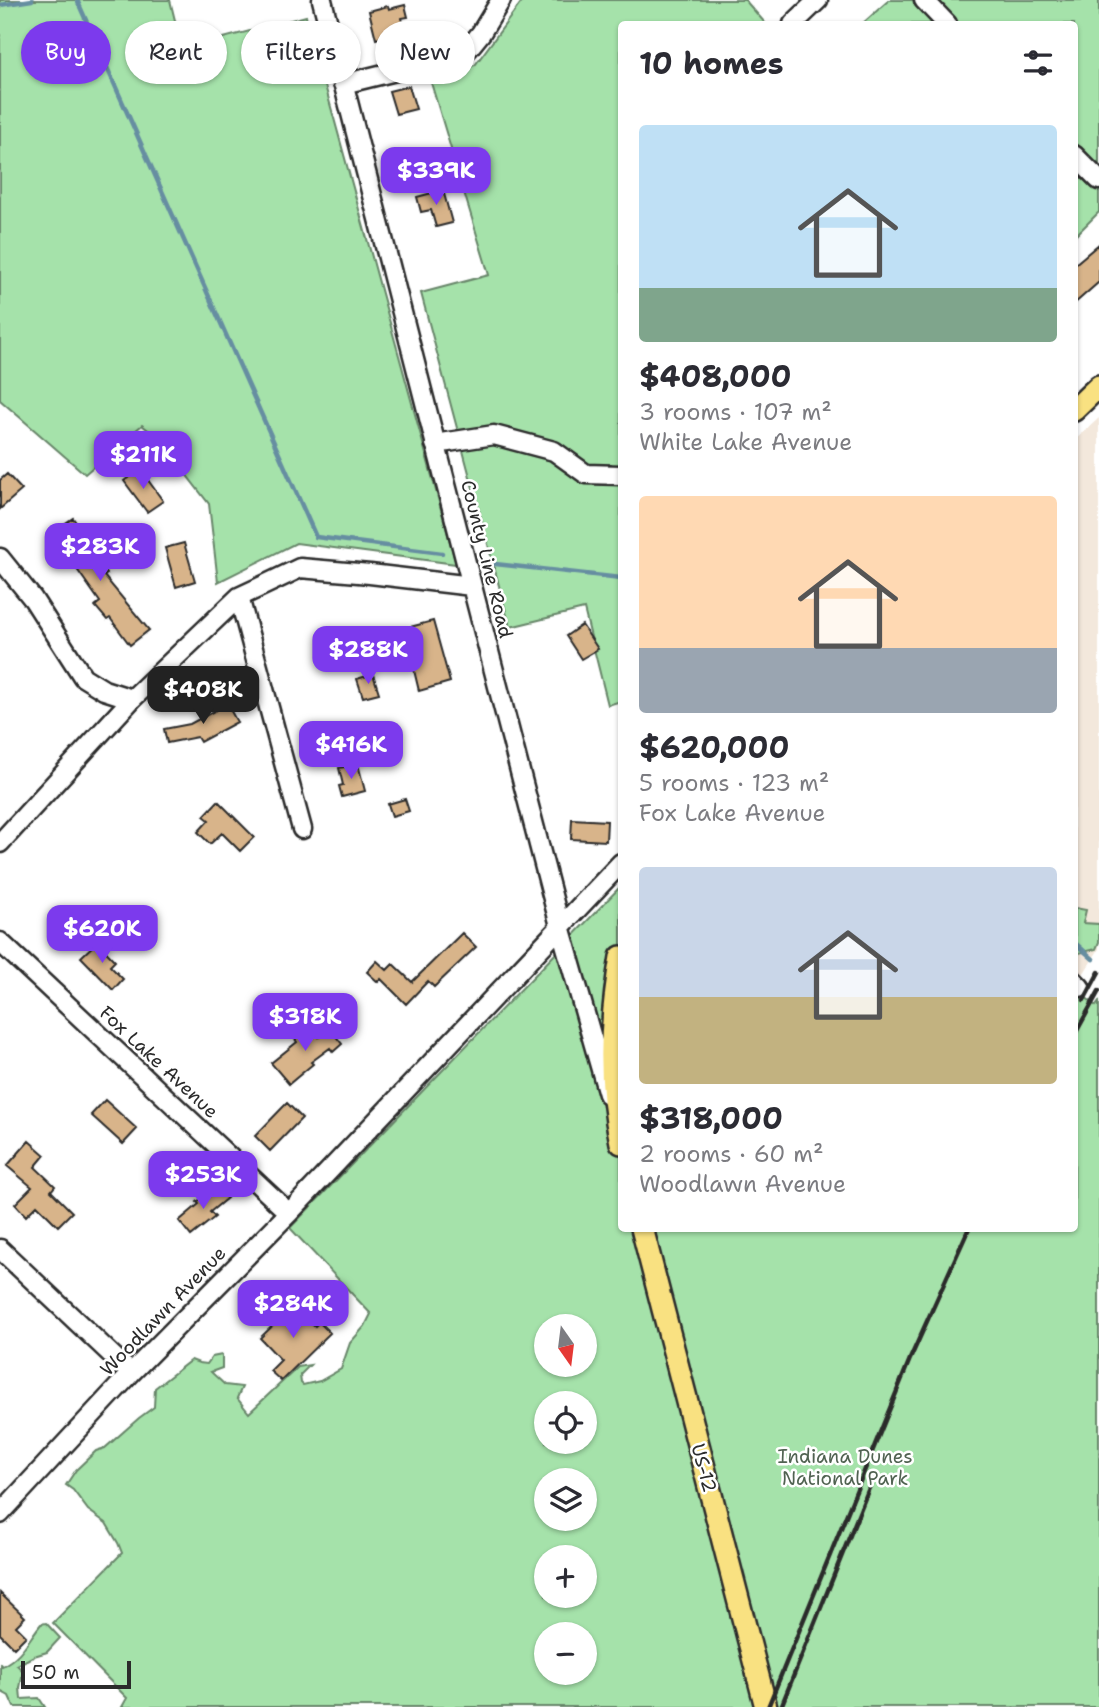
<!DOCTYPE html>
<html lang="en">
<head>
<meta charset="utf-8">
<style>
	body { margin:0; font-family:"Shantell Sans",sans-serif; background:#f7f7f7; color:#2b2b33; height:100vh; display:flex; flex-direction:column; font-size:26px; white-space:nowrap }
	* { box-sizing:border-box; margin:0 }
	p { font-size:23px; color:#7c7c81 }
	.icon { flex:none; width:38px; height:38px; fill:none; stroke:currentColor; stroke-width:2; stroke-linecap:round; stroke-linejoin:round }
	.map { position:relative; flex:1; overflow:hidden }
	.sheet { position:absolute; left:618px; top:21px; width:460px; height:1211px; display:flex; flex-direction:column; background:#fff; border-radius:7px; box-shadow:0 2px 5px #0004 }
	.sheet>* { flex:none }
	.top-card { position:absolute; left:21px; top:21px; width:492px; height:63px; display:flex; gap:14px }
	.needle { width:46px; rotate:166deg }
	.buttons { position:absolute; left:534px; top:1314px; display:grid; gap:14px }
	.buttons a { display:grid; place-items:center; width:63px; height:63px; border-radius:50%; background:#fff; box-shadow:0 2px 5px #0004; font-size:35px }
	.scale { position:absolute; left:21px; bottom:18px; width:110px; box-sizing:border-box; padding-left:7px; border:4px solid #2b2b2b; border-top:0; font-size:19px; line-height:24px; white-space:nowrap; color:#2b2b2b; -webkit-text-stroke:5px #fff; paint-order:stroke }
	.price { position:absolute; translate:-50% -60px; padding:0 16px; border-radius:14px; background:#7c3aed; color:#fff; font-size:23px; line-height:46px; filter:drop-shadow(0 2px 4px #0008) }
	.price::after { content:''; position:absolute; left:50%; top:42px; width:21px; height:16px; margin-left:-10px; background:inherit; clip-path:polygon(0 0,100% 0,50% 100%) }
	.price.on { background:#222; color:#fff }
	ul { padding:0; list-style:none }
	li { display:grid; align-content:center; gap:14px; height:371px; padding:0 21px }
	li span { display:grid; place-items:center; height:217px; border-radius:7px; color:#555 }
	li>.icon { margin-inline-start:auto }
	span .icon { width:126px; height:126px; fill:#fffc; stroke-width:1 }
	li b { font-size:30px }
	h2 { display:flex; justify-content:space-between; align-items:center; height:84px; padding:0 21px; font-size:30px }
	.pill { padding:0 24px; border-radius:32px; background:#fff; box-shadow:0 2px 5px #0004; font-size:24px; line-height:63px }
	.pill.on { background:#7c3aed; color:#fff }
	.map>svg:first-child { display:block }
</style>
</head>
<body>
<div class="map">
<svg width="1099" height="1707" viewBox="0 0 1099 1707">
	<rect width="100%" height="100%" fill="#fff"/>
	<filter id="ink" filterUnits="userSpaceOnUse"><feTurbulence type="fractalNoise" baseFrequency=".0143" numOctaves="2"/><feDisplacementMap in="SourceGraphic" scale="14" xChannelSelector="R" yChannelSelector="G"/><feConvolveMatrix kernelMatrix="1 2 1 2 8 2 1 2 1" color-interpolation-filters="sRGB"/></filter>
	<g filter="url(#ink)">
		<path fill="#f3e8dc" d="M 1099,418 L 1099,949 L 1082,976 L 1074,969 L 1074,441 Z"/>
		<path fill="#a5e2aa" stroke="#68866a" stroke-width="2" fill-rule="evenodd" d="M 0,0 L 170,0 L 182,49 L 306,16 L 456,564 L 296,543 L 218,582 L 209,504 L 157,437 L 142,425 L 85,474 L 0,400 Z
			M 523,0 L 745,0 L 766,24 L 621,24 L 621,701 L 608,705 L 584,609 L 510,627 L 421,293 L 489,275 L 429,76 L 475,65 Z
			M 889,0 L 1099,0 L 1099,212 L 1075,236 L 1074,24 L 862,24 Z
			M 621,886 L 621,1228 L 1074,1228 L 1075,986 L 1085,993 L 1084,996 L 1096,1006 L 1099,1002 L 1099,1707 L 122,1707 L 127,1698 L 53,1623 L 122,1553 L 118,1543 L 106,1523 L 88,1510 L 73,1490 L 66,1485 L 76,1470 L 96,1451 L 105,1448 L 139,1418 L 154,1407 L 155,1388 L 191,1360 L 199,1363 L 207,1364 L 212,1357 L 222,1355 L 222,1368 L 211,1372 L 225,1385 L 242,1387 L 237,1398 L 249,1413 L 298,1367 L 310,1365 L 300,1375 L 301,1383 L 303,1385 L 320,1381 L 341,1369 L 350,1343 L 365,1326 L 371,1314 L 290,1228 ZM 546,1326 L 584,1326 L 584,1365 L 546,1365 ZM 546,1404 L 584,1404 L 584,1442 L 546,1442 ZM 546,1480 L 584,1480 L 584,1519 L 546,1519 ZM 546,1558 L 584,1558 L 584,1596 L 546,1596 ZM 546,1634 L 584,1634 L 584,1673 L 546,1673 Z
			M 1075,908 L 1086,910 L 1083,923 L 1099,924 L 1099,942 L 1096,949 L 1075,954 Z
			M 46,1623 L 60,1638 L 47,1652 L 34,1656 L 17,1665 L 23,1671 L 20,1688 L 21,1699 L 39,1698 L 45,1707 L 14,1707 L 9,1696 L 0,1691 L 0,1664 L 2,1666 C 22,1656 28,1640 41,1624 Z"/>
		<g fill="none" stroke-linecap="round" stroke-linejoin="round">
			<path stroke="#668ea1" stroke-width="4.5" d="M 77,0 L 316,537 L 442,553
				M 0,5 L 32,0
				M 486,563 L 621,578
				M 1074,942 L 1093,959"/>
		</g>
		<path fill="#d8b48a" stroke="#2b2b2b" stroke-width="2" d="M 405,5 L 408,17 L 402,18 L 405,32 L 376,39 L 369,11 L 388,6 L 389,9 Z
			M 409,86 L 416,109 L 396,114 L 389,91 Z
			M 443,190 L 452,223 L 436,227 L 431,210 L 421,212 L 417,197 Z
			M 1099,244 L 1099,282 L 1074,304 L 1074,265 Z
			M 140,469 L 163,501 L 147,512 L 124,481 Z
			M 7,474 L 22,490 L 0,509 L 0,480 Z
			M 73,518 L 84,534 L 81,536 L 107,574 L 104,576 L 149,630 L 130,645 L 110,618 L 107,620 L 95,606 L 100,602 L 62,548 L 65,546 L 54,531 Z
			M 184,543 L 195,581 L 176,587 L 165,548 Z
			M 433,621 L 450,682 L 419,691 L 406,637 L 412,636 L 410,627 Z
			M 582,625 L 598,649 L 581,659 L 566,636 Z
			M 373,674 L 379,693 L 363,697 L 357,679 Z
			M 227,704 L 237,722 L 200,742 L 197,737 L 167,743 L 164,729 L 190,724 Z
			M 358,764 L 365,791 L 342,797 L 339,786 L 343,785 L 339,768 Z
			M 405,799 L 409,811 L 392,816 L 388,804 Z
			M 218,801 L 254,837 L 240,851 L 222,833 L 210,844 L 198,832 L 209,820 L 204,816 Z
			M 572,819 L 607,821 L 606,841 L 571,839 Z
			M 462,933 L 476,947 L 434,987 L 428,981 L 406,1004 L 381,979 L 378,982 L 367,972 L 377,961 L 387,970 L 393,964 L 412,982 Z
			M 97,942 L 115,961 L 110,966 L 123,979 L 113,990 L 81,957 Z
			M 311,1025 L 319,1037 L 330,1029 L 342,1044 L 333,1052 L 330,1048 L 311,1062 L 313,1064 L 289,1084 L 271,1063 L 297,1042 L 294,1038 Z
			M 105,1100 L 137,1129 L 123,1144 L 91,1115 Z
			M 287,1103 L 302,1118 L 270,1151 L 255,1136 Z
			M 29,1141 L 45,1155 L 35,1167 L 55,1186 L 51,1191 L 72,1212 L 58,1226 L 37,1205 L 26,1216 L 15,1204 L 32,1187 L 7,1166 Z
			M 217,1186 L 227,1198 L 210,1212 L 215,1217 L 191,1236 L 179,1221 L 199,1204 L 197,1202 Z
			M 294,1305 L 315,1326 L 319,1322 L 330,1333 L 281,1381 L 270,1371 L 281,1360 L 260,1338 Z
			M 0,1593 L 25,1617 L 16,1626 L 26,1636 L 14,1648 L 0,1634 Z"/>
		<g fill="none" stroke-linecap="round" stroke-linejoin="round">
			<g stroke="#2b2b2b" stroke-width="23">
				<path id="minor" d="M 322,0 L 472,586 L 560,926 L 608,1094
					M 924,0 L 947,24
					M 793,24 L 818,0
					M 343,84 L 453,57 L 468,49 L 481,33 L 501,0
					M 1074,155 L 1099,180
					M 435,444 L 494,435 L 554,451 L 586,474 L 621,475
					M 0,558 L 33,599 L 83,677 L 104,690 L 132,699
					M 239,597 L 302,829
					M 0,843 L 132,699 L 239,597 L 300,568 L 370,574 L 472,586
					M 0,942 L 289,1213
					M 1074,981 L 1080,987
					M 0,1249 L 131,1373
					M 0,1514 L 131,1373 L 289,1213 L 621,863"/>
			</g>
			<g stroke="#2b2b2b" stroke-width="26">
				<path id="major" d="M 1074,410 L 1099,386
					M 621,957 C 610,1019 607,1080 621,1143
					M 642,1228 L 766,1707"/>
			</g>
			<use href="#minor" stroke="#fff" stroke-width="18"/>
			<use href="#major" stroke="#f9e181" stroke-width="21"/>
			<path stroke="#2b2b2b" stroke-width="4.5" d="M 1084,1000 L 1099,972
				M 1074,1036 L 1099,991
				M 768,1707 L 910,1359 L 969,1228
				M 781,1707 L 871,1483"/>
		</g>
	</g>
	<g text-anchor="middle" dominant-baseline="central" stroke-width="5" stroke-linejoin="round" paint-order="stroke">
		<g font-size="19" fill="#2b2b2b" stroke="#fff">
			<text transform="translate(487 559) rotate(76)">County Line Road</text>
			<text transform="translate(159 1062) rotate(43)">Fox Lake Avenue</text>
			<text transform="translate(163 1311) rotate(-46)">Woodlawn Avenue</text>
			<text transform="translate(704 1468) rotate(75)">US-12</text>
		</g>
		<g font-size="19" fill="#506251" stroke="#fff">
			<text x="845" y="1456">Indiana Dunes<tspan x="845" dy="22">National Park</tspan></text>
		</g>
	</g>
</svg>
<div class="buttons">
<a><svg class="needle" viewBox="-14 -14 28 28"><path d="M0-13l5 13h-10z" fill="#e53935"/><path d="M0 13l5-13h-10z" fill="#7c7c81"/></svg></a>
<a><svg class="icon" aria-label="locate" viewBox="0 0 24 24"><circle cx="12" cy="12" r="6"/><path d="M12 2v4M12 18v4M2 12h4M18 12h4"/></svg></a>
<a><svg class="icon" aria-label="layers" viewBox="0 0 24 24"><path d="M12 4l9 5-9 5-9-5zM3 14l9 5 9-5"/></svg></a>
<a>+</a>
<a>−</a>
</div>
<div class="scale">50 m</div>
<b class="price" style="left:436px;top:207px">$339K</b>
<b class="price" style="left:143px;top:491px">$211K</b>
<b class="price" style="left:100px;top:583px">$283K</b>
<b class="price" style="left:368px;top:686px">$288K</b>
<b class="price on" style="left:203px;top:726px">$408K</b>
<b class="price" style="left:351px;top:781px">$416K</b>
<b class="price" style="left:102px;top:965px">$620K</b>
<b class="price" style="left:305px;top:1053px">$318K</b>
<b class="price" style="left:203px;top:1211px">$253K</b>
<b class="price" style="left:293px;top:1340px">$284K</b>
<div class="top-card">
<a class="pill on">Buy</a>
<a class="pill">Rent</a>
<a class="pill">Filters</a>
<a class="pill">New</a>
</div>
<section class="sheet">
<h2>10 homes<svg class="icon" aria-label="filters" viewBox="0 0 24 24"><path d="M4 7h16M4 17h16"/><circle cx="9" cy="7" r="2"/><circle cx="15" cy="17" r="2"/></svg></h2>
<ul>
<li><span style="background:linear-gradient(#bfe0f5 75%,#7fa58c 0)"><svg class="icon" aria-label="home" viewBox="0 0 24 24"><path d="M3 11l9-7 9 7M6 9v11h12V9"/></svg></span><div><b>$408,000</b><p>3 rooms · 107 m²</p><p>White Lake Avenue</p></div></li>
<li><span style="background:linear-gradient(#ffd9b3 70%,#9aa5b1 0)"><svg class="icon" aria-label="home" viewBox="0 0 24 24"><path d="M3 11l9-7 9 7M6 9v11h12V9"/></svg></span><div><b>$620,000</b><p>5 rooms · 123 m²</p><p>Fox Lake Avenue</p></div></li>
<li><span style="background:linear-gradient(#c9d6e8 60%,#c2b280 0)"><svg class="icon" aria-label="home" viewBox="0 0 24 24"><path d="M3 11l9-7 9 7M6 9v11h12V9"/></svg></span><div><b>$318,000</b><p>2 rooms · 60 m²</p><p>Woodlawn Avenue</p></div></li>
</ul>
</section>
</div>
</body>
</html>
